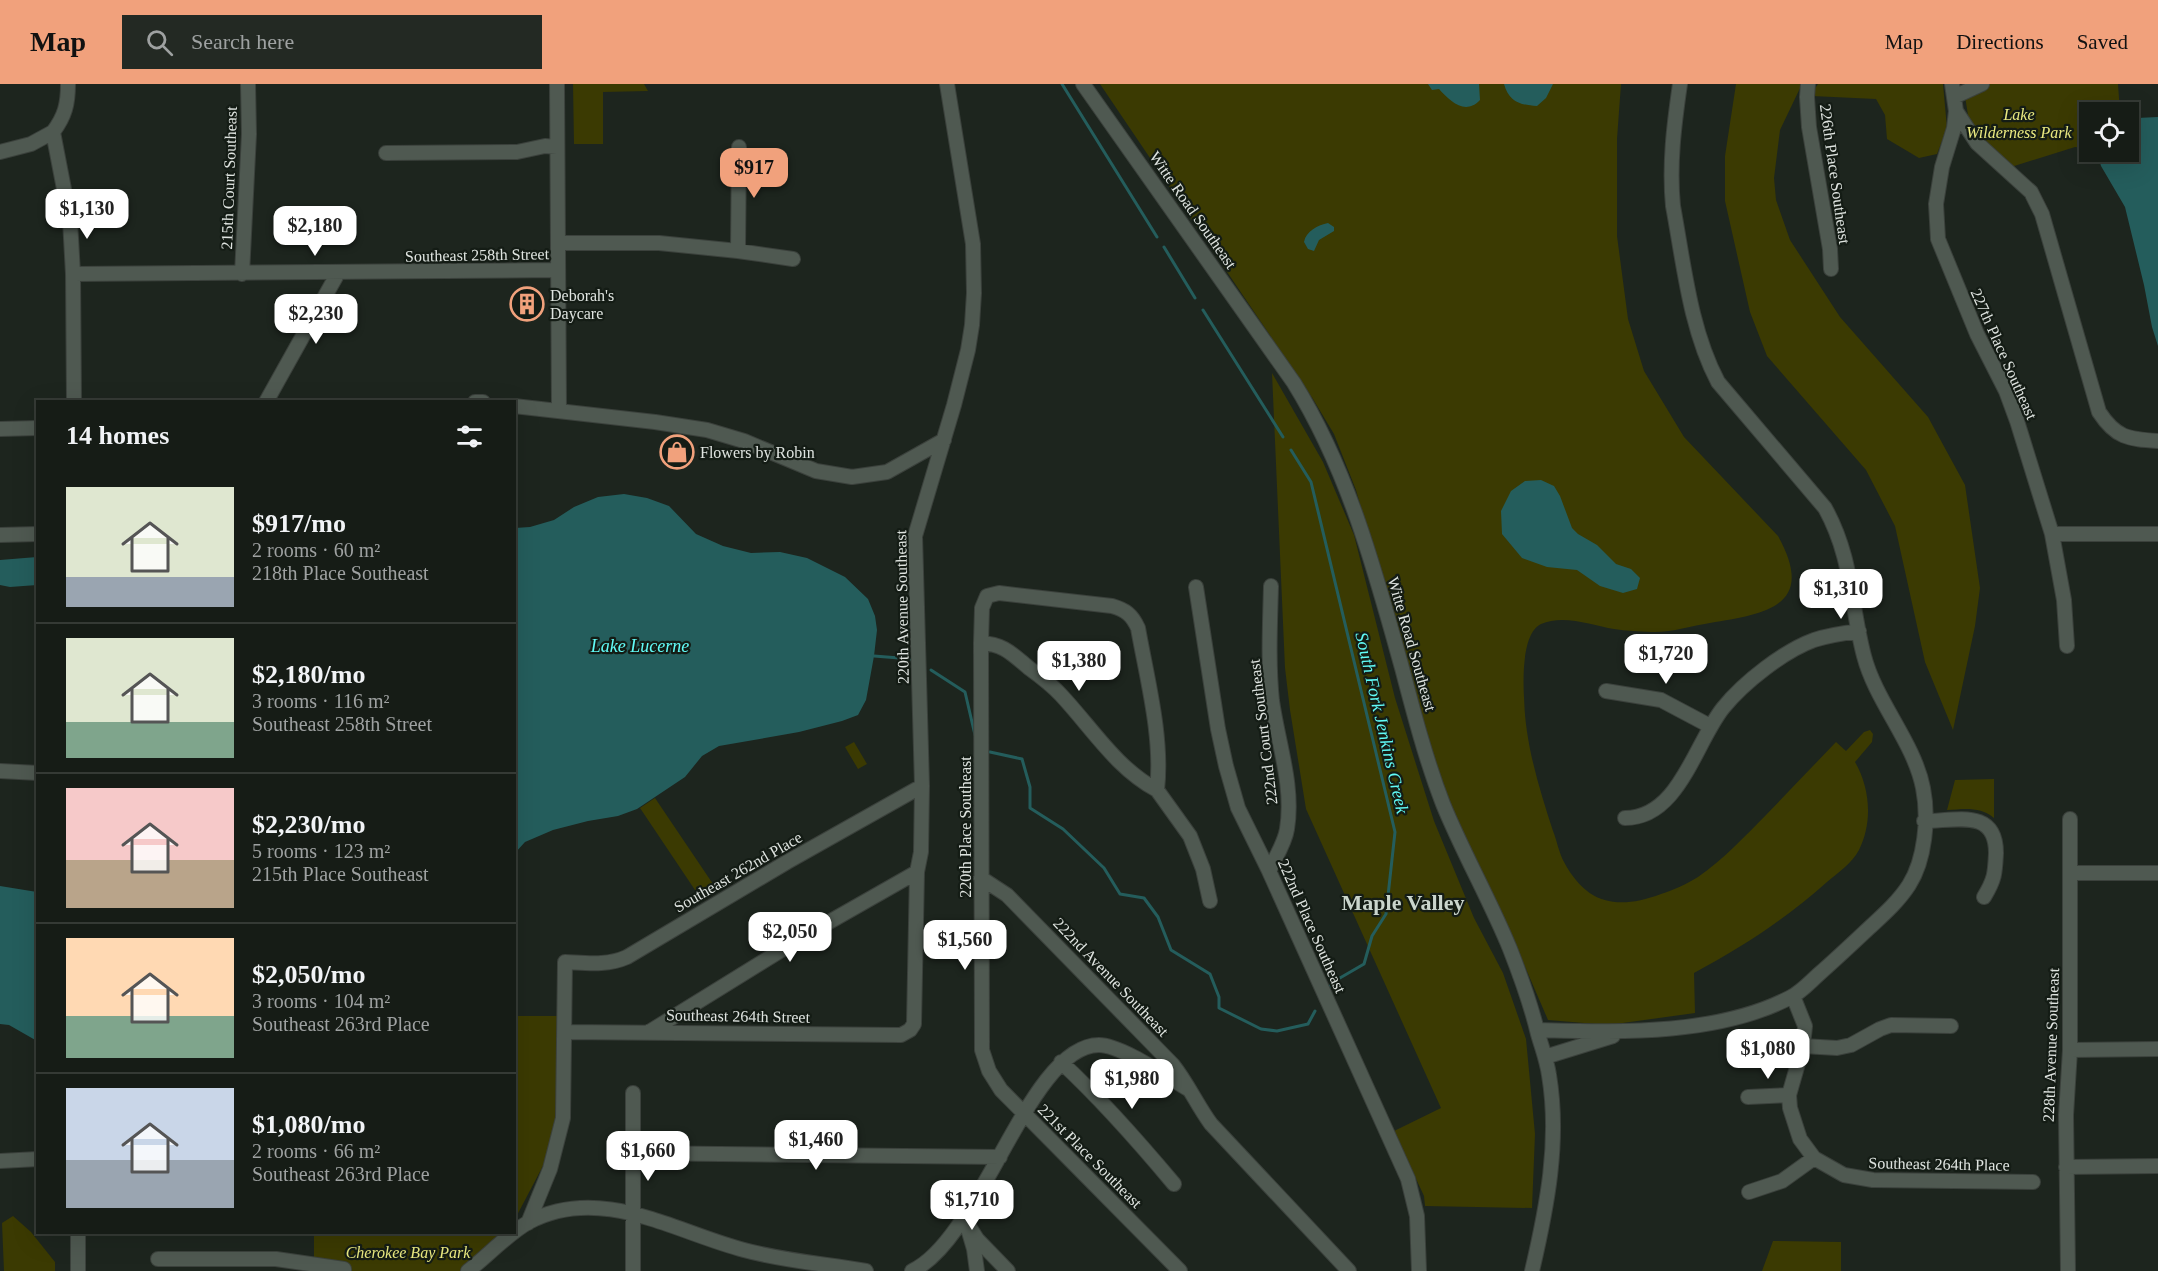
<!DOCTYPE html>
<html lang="en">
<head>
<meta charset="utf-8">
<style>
	body { margin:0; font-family:"Times New Roman",serif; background:#232923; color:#f1f3f6; height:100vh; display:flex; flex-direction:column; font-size:22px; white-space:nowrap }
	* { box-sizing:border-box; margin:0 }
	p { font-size:20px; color:#9ea1a1 }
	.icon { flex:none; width:33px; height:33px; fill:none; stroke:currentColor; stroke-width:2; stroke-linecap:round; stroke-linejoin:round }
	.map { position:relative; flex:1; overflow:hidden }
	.side { position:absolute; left:36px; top:316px; width:480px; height:834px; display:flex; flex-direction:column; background:#161c16; border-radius:0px; box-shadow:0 6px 24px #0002,0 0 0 2px #353a35 }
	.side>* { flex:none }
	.tools { position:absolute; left:2079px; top:18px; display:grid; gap:12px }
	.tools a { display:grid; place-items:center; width:60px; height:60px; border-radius:0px; background:#161c16; box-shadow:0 6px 24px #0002,0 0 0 2px #353a35; font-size:30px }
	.price { position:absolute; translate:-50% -51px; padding:0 14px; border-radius:12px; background:#fff; color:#222; font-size:20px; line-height:39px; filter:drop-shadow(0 2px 3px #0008) }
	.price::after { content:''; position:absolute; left:50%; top:36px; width:18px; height:14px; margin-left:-9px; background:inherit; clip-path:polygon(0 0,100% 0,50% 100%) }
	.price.on { background:#f1a17c; color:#111 }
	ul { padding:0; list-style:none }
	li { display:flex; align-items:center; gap:18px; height:150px; padding:0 30px }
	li+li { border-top:2px solid #353a35 }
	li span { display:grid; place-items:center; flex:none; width:168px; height:120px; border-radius:0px; color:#555 }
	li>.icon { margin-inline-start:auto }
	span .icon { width:72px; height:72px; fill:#fffc; stroke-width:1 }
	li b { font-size:26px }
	h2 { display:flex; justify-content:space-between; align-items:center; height:72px; padding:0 30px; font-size:26px }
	header { display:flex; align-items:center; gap:36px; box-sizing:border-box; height:84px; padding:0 30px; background:#f1a17c; color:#111 }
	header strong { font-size:28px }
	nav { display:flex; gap:33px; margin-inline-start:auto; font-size:21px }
	.search { width:420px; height:54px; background:#232923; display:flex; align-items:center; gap:15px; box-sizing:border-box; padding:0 21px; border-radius:0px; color:#9ea1a1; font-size:22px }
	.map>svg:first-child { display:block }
</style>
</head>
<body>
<header>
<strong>Map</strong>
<div class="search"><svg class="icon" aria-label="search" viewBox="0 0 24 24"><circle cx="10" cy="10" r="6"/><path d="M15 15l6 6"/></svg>Search here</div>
<nav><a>Map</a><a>Directions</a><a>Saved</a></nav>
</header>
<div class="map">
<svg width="2158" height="1187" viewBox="0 0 2158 1187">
	<rect width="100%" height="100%" fill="#1d251e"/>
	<path fill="#3b3a02" d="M 573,0 L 644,0 L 648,7 L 603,8 L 603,60 L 574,60 Z
		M 1100,0 L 1621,0 L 1617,55 L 1617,152 L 1628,235 L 1644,287 L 1684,353 L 1778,452 C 1817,522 1766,530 1710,539 C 1691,542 1670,549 1651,548 C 1639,547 1626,547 1614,545 C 1592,541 1563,530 1541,540 C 1522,549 1523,595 1524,613 C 1525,659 1539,704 1553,747 C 1557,757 1559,769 1564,778 C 1587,821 1618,826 1661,810 C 1673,806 1687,800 1698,793 C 1723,776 1745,752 1766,731 C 1790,706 1813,682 1836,658 L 1846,667 L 1864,648 L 1870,646 L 1873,650 L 1872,658 L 1855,678 C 1870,704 1873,738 1859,766 C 1852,779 1838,789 1827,798 C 1784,836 1744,862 1694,889 L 1695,929 L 1608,941 L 1548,936 L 1523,878 L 1448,716 L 1431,669 L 1356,406 L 1334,350 L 1313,315 Z
		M 1736,0 L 1802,0 L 1780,46 L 1774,94 L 1776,116 L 1790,156 L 1840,233 L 1928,333 L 1965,401 L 1980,504 L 1975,542 L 1953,646 L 1925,578 L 1895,442 L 1866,386 L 1767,272 L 1750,228 L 1725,117 L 1725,72 Z
		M 1818,0 L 1943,0 L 1947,44 L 1937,70 L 1919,74 L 1887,55 L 1885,31 L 1876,15 L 1812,12 L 1812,9 Z
		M 1963,0 L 2118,0 L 2120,28 L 2090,28 L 2089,65 L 2075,63 L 2011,83 L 1992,69 L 1969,37 Z
		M 1272,289 L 1323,378 L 1354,451 L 1395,614 L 1434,737 L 1474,834 L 1503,889 L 1526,955 L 1535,1050 L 1532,1124 L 1425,1122 L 1424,1112 L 1394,1047 L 1441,1024 L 1306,725 L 1290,626 L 1285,584 Z
		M 854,658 L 867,680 L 858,685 L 845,663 Z
		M 1994,695 L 1994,734 C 1980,722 1964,725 1947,726 L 1955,696 Z
		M 655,714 L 715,803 L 699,812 L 640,724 Z
		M 515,932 L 561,932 L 561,1033 L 555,1059 L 515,1135 Z
		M 13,1132 L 31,1148 L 55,1178 L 55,1187 L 4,1187 L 2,1139 Z
		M 314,1149 L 503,1149 L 462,1187 L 349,1187 L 348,1180 L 314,1173 Z
		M 1773,1157 L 1841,1158 L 1841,1187 L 1762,1187 Z"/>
	<path fill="#245d5c" d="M 1428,0 L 1479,0 L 1480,16 C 1465,32 1450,17 1439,5 L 1432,6 Z
		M 1504,0 L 1553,0 L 1546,14 L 1537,22 C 1520,21 1509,18 1504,0 Z
		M 2158,33 L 2158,262 L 2152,243 L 2144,201 L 2125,123 L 2101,82 L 2097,68 L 2128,68 L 2129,38 L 2137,34 Z
		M 1328,139 L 1334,143 L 1334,147 L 1319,156 L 1314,167 L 1308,165 L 1304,158 C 1306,147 1318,141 1328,139 Z
		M 1541,396 L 1554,402 L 1560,412 L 1572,444 L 1578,450 L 1597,461 L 1616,480 L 1631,485 L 1640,494 L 1637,505 L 1623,509 L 1600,502 L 1577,486 L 1547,483 L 1522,474 L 1502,450 L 1501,427 L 1511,407 L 1525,397 Z
		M 624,410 L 647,414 L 669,422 L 696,450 L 723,462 L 751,469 L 780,468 L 807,474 L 845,493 L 868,515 L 875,532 L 877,546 L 874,572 L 866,616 L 858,631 L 842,637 L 799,648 L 719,662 L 702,672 L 685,693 L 637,725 L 618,732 L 588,737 L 553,746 L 525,758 L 515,769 L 515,444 L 530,443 L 554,436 L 574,423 L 598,413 Z
		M 37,473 L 37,501 L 10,503 L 0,501 L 0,476 Z
		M 0,802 L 37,808 L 37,957 L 9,941 L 0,940 Z"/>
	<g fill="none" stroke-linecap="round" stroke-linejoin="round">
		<path stroke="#245d5c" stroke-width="3" d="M 1062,0 L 1157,153
			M 1164,163 L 1195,214
			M 1203,226 L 1283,353
			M 1291,366 L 1311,398 L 1395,748 L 1386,830 L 1372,852 L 1364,880 L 1333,898 L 1329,904
			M 874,572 L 912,575
			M 931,586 L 965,608 L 975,651
			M 990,668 L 1022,675 L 1030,703 L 1030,724 L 1063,745 L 1104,784 L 1120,810 L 1144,814 L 1158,833 L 1171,866 L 1210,890 L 1219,913 L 1219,924 L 1261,945 L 1277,947 L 1308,940 L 1315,927"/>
		<g stroke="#3b413c" stroke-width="16">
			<path id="minor" d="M 68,0 C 68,20 65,32 53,48 L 70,136 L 73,190 L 74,318
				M 557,0 L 559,327
				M 1083,0 L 1294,299 C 1348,386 1375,486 1402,584 C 1414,630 1426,676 1443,720 C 1463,769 1490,816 1510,865 C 1521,893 1531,921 1538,950 C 1542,964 1547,977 1549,991 C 1560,1057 1547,1123 1532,1187
				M 1808,0 L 1807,13 L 1809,43 L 1830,165 L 1831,185
				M 1952,0 L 1956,27 L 1977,59 L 2031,108 L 2042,130 L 2099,328 C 2116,354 2128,355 2158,357
				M 1954,13 L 1982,0
				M 1956,27 L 1954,44 L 1942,83 L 1936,120 L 1938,155 L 1977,250 L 2006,307 L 2017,337 L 2052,450 L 2064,516 L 2067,562
				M 0,68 L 31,60 L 53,48
				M 386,69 L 517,68 L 545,62 L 557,63
				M 558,159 L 659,159 L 738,167 L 793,175
				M 738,167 L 739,63
				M 73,190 L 557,186
				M 242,190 L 249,50 L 248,0
				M 266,318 L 338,189
				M 475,318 L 483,318
				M 514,322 L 655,338 L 707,346 L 744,357 L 816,387 L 852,393 L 887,388 L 944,356
				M 0,345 L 38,344
				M 2052,450 L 2158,450
				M 0,451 L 38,450
				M 1196,503 L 1218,645 L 1226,682 L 1238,724 L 1269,787 L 1408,1095 L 1417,1132 L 1419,1187
				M 981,559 C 1004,560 1012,570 1029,584 C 1040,592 1052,601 1061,611 C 1092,644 1116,684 1157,706
				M 1606,607 L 1661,616 L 1710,642
				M 0,687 L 38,689
				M 1625,734 C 1679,734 1695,659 1723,624 C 1744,598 1784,567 1814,556 C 1829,551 1844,549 1859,547
				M 1924,737 C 1956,737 1996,724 1996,769 C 1995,789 1995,795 1984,813
				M 1269,787 C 1275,774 1285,759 1287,745 C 1294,702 1278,659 1272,617 C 1268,579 1270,540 1271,502
				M 2071,789 L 2158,789
				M 981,794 L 1007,811 L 1173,981 C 1188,1000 1197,1021 1211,1040 L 1349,1187
				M 1793,912 L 1805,942 L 1803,962 L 1789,1011 L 1790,1024 L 1800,1055 L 1814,1074 L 1844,1091 L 1873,1096 L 2033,1098
				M 1537,946 C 1618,948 1717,952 1791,913 C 1801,908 1810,898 1819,890 C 1836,875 1852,860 1869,844 C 1883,831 1898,818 1909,801 C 1925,776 1929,734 1923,704 C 1914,658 1876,618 1864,572 C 1850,519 1853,475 1825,424 L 1718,298 C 1690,245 1684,181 1673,122 C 1669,81 1674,41 1680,0
				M 564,948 L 901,951 L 910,946 L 914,940 L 917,788 L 921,768 L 922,702 L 915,452 L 954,321 L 968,266 L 972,241 L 974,209 L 973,160 L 947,0
				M 649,948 L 801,854 L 917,788
				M 1803,962 L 1837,964 L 1851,961 L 1880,945 L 1891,941 L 1951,942
				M 2070,966 L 2158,965
				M 1545,973 L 1613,952
				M 1061,978 C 1102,1016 1138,1057 1174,1100
				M 1748,1013 L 1789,1011
				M 633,1069 L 1000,1073
				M 0,1077 L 38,1075
				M 2066,1083 L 2158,1082
				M 1749,1108 L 1782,1097 L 1814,1074
				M 963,1133 L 977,1155 L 1008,1187
				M 528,1139 L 550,1085 L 563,1034 L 565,878 C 587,879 607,882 627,873 L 787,778 L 922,702
				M 969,1148 L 974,1165 L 977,1187
				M 78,1149 L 78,1187
				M 158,1175 L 276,1175 L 344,1185 L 344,1187
				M 468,1187 C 486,1173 510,1148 529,1138 C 601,1100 675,1148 744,1166 C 784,1177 826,1180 866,1187
				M 633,1187 L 633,1009
				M 912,1187 C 982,1154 1029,961 1099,961 C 1121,961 1167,993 1188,1005
				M 1180,1187 L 1001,1006 L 989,987 L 982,966 L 981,559 L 982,524 L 987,512 L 999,509 L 1112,522 C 1126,526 1132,531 1138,544 C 1147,595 1163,654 1157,706 L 1190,752 L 1203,785 L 1210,817
				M 2068,1187 L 2066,1031 L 2070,966 L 2070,735"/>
		</g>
		<use href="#minor" stroke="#4f5951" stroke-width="14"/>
	</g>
	<defs>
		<g id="building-ring" transform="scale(1.725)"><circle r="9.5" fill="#141c15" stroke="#f1a17c" stroke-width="1.5"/><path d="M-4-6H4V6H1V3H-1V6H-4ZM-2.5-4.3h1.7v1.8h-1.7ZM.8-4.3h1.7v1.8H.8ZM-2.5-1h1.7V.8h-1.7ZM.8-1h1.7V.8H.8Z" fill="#f1a17c"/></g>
		<g id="shop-ring" transform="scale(1.725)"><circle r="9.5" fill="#141c15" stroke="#f1a17c" stroke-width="1.5"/><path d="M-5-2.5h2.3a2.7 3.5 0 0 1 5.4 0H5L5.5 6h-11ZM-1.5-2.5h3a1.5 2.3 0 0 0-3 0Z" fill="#f1a17c"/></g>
	</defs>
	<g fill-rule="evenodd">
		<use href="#building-ring" x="527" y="220"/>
		<use href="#shop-ring" x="677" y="368"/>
	</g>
	<g text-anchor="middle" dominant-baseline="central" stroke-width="4.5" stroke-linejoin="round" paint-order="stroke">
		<g font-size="16" font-style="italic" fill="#eaea80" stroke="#141c15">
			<text x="2019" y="30">Lake<tspan x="2019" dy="18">Wilderness Park</tspan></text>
			<text x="408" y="1168">Cherokee Bay Park</text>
		</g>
		<g font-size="16" fill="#dfe4e0" stroke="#141c15">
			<text transform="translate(1835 90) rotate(82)">226th Place Southeast</text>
			<text transform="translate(229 94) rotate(-88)">215th Court Southeast</text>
			<text transform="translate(1193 126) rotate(55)">Witte Road Southeast</text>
			<text transform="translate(477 171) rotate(-1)">Southeast 258th Street</text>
			<text transform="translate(2004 270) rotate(66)">227th Place Southeast</text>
			<text transform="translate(902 523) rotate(-91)">220th Avenue Southeast</text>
			<text transform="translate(1412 560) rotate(74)">Witte Road Southeast</text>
			<text transform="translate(1263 648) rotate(-97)">222nd Court Southeast</text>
			<text transform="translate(965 743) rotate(-90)">220th Place Southeast</text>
			<text transform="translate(738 788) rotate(-30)">Southeast 262nd Place</text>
			<text transform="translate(1312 842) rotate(66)">222nd Place Southeast</text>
			<text transform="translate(1111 893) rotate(46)">222nd Avenue Southeast</text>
			<text transform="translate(738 932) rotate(1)">Southeast 264th Street</text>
			<text transform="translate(2051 961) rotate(-88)">228th Avenue Southeast</text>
			<text transform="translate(1090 1072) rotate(45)">221st Place Southeast</text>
			<text transform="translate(1939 1080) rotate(1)">Southeast 264th Place</text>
		</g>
		<g font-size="16" fill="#dfe4e0" stroke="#141c15" text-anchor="start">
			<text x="550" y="211">Deborah's<tspan x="550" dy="18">Daycare</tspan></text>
			<text x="700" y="368">Flowers by Robin</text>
		</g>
		<g font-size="18" font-style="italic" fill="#61fbf7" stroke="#141c15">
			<text x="640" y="562">Lake Lucerne</text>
			<text transform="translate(1382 639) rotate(77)">South Fork Jenkins Creek</text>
		</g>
		<g font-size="22" font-weight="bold" fill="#cad5cc" stroke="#141c15">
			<text x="1403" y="818">Maple Valley</text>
		</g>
	</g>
</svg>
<div class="tools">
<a><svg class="icon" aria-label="locate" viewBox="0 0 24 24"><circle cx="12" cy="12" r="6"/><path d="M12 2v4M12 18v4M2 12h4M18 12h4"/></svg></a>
</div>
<b class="price on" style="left:754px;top:115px">$917</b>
<b class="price" style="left:87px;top:156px">$1,130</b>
<b class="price" style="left:315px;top:173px">$2,180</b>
<b class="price" style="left:316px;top:261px">$2,230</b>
<b class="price" style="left:1841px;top:536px">$1,310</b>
<b class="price" style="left:1666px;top:601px">$1,720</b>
<b class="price" style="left:1079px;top:608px">$1,380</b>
<b class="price" style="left:790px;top:879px">$2,050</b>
<b class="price" style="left:965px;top:887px">$1,560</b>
<b class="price" style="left:1768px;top:996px">$1,080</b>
<b class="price" style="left:1132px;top:1026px">$1,980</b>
<b class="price" style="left:816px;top:1087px">$1,460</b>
<b class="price" style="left:648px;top:1098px">$1,660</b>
<b class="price" style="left:972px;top:1147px">$1,710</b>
<section class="side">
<h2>14 homes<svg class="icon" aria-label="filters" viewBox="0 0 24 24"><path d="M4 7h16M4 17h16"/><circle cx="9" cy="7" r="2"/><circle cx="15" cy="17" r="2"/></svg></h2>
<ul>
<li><span style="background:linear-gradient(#dfe7d0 75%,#9aa5b1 0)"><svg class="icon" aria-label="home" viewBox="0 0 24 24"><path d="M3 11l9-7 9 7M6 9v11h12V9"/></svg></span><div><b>$917/mo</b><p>2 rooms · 60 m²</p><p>218th Place Southeast</p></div></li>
<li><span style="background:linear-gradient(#dfe7d0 70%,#7fa58c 0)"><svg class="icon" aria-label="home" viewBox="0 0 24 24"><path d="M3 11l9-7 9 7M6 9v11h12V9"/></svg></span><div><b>$2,180/mo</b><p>3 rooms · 116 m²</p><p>Southeast 258th Street</p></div></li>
<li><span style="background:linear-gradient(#f6c9c9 60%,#b9a48a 0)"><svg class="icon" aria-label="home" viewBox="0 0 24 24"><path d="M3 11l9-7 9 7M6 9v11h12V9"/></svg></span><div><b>$2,230/mo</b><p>5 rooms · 123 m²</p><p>215th Place Southeast</p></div></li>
<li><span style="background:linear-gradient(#ffd9b3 65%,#7fa58c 0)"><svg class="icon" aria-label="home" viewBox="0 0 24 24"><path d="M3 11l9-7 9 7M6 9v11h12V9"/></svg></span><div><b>$2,050/mo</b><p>3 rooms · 104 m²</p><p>Southeast 263rd Place</p></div></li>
<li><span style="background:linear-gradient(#c9d6e8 60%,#9aa5b1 0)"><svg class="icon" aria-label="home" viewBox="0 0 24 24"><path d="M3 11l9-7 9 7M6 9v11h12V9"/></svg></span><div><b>$1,080/mo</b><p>2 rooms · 66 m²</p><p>Southeast 263rd Place</p></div></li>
</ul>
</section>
</div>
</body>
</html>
